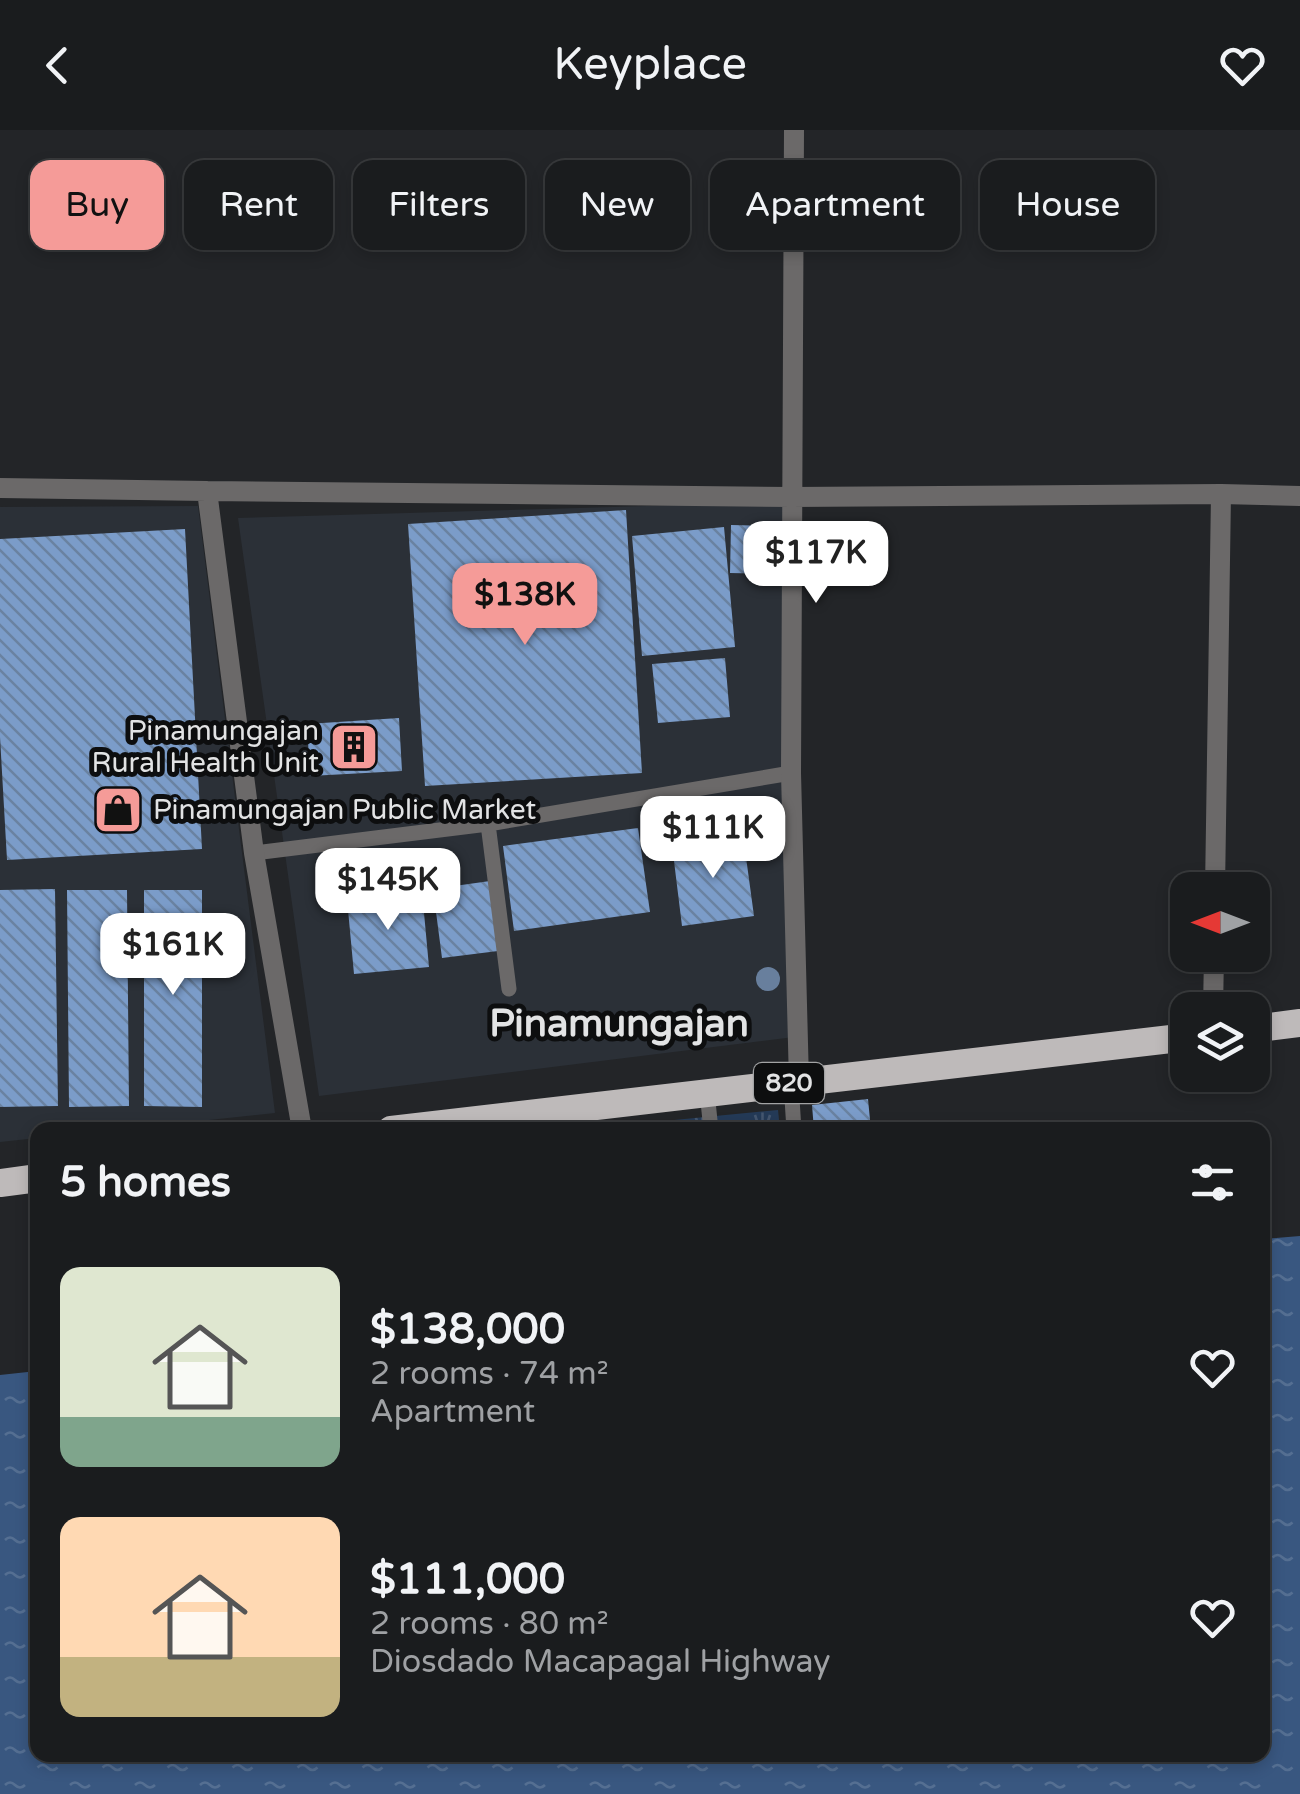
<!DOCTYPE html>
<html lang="en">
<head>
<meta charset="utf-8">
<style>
	body { margin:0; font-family:"Varela Round",sans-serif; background:#232527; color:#f1f3f6; height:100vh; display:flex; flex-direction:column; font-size:38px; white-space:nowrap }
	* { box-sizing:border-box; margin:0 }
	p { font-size:32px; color:#9fa1a4 }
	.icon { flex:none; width:55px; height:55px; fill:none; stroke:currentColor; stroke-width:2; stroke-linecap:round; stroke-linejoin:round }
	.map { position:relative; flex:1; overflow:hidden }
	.sheet { position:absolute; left:30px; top:992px; width:1240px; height:640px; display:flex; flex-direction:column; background:#1a1c1e; border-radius:20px; box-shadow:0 5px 15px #0003,0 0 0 2px #383a3c }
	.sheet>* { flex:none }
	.guide { position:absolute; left:30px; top:30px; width:1240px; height:90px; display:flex; gap:20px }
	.needle { width:65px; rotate:270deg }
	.controls { position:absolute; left:1170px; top:742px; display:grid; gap:20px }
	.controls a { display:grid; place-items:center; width:100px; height:100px; border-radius:20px; background:#1a1c1e; box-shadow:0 5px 15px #0003,0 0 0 2px #383a3c; font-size:50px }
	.price { position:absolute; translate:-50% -85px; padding:0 22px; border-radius:20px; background:#fff; color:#222; font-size:32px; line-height:65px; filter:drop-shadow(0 2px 5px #0008) }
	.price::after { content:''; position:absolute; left:50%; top:60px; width:30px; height:22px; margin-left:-15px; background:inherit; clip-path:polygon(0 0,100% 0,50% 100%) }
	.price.active { background:#f59b98; color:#111 }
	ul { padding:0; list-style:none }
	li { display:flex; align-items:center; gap:30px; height:250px; padding:0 30px }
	li span { display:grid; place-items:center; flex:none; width:280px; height:200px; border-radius:20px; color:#555 }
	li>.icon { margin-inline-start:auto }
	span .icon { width:120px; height:120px; fill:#fffc; stroke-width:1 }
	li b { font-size:42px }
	h2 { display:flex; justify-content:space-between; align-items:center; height:120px; padding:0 30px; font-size:42px }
	.chip { padding:0 35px; border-radius:20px; background:#1a1c1e; box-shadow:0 5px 15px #0003,0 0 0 2px #383a3c; font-size:35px; line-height:90px }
	.chip.active { background:#f59b98; color:#111 }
	header { display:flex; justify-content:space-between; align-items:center; height:130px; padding:0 30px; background:#1a1c1e; font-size:45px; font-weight:600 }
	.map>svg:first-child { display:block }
</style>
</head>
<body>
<header><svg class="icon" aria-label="back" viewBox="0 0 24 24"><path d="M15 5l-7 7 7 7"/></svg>Keyplace<svg class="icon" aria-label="heart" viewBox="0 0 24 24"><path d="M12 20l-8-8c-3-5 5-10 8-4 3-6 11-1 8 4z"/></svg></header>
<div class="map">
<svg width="1300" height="1664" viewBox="0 0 1300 1664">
	<defs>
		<pattern id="park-tufts" width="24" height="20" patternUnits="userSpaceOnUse" patternTransform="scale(2.5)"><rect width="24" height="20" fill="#243a57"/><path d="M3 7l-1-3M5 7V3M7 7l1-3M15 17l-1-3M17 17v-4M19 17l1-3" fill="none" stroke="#44566f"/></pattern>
		<pattern id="water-ripples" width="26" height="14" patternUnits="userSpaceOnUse" patternTransform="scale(2.5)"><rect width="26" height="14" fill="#395780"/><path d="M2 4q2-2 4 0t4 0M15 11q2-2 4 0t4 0" fill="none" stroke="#556f92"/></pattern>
		<pattern id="building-back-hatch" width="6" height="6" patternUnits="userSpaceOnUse" patternTransform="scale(2.5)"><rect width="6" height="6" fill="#7b9cc9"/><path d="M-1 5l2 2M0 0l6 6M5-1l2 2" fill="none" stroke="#6a82a1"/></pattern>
	</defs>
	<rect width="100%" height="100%" fill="#232528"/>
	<path fill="#2b3037" d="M 785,372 L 794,907 L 319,966 L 238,388 Z
		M 198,376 L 275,983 L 115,1000 L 38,1000 L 37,1008 L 0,1012 L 0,377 Z"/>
	<path fill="url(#park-tufts)" d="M 778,980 L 780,1000 L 572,1000 Z"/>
	<path fill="url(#water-ripples)" d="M 1300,1106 L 1300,1664 L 0,1664 L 0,1245 L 37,1241 L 38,1625 L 1262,1625 L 1263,1109 Z"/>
	<path fill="url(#building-back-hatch)" d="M 626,380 L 642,643 L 425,656 L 408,394 Z
		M 731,395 L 781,396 L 781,444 L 730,443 Z
		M 724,397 L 735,517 L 642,526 L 632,406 Z
		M 185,399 L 202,719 L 7,730 L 0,607 L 0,409 Z
		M 725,528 L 730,587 L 658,593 L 652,534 Z
		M 399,588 L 402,641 L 310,646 L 307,594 Z
		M 638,698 L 650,782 L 514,801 L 503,716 Z
		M 743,705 L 754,786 L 682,796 L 672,715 Z
		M 490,751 L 498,821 L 442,828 L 433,759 Z
		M 55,759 L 58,976 L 0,977 L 0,760 Z
		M 67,760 L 127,760 L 129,976 L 69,977 Z
		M 144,760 L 202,760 L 202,977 L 144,976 Z
		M 422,761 L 429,837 L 354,844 L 347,769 Z
		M 868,969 L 871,1000 L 814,1000 L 812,975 Z"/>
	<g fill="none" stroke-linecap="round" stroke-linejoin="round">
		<path stroke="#6b6969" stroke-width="15" d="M 488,694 L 509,859
			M 254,723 L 488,694 L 791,643
			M 791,953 L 794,1000
			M 707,962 L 711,1000"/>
		<path stroke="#6b6969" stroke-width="20" d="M 794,0 L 791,643 L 799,952
			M 0,358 L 207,361 L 254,723 L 302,1000
			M 207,361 L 791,367 L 1221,364 L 1300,366
			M 1215,760 L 1221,364
			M 1213,880 L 1214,825"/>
		<path stroke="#bebaba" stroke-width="28" d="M 1252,899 L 1300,893
			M 391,1000 L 1188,907
			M 0,1053 L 38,1048"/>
	</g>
	<circle fill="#687f9d" cx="768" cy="849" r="12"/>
	<defs>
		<g id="building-square" transform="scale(2.5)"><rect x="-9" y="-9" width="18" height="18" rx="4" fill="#f59b98" stroke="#0d0e0f"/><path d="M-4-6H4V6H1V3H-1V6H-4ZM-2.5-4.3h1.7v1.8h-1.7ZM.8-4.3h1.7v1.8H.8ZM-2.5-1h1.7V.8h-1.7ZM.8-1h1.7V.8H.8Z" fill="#111"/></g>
		<g id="shop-square" transform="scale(2.5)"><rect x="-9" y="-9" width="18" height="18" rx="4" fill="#f59b98" stroke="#0d0e0f"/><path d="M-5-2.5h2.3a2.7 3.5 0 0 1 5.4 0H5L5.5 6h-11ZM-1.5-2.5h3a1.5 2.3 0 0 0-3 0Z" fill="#111"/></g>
	</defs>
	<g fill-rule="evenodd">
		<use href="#building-square" x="354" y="617"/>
		<use href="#shop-square" x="118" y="680"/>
	</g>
	<g text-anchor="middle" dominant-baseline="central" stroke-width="10" stroke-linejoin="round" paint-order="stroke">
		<rect fill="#0d0e0f" stroke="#a2a3a4" stroke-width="2.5" x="754" y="933" width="70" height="40" rx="8"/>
		<g font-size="25" font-weight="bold" fill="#e2e3e4">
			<text x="789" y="953">820</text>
		</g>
		<g font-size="28" fill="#e2e3e4" stroke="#0d0e0f" text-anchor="end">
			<text x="319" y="601">Pinamungajan<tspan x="319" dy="32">Rural Health Unit</tspan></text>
			<text x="153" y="680" text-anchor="start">Pinamungajan Public Market</text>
		</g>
		<g font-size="38" font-weight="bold" fill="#e2e3e4" stroke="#0d0e0f">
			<text x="619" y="894">Pinamungajan</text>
		</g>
	</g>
</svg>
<div class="controls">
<a><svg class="needle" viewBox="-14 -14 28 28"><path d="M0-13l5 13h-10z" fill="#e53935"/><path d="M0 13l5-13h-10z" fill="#9fa1a4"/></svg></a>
<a><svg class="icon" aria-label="layers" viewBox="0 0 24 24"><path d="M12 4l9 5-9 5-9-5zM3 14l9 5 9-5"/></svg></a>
</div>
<b class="price" style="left:816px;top:476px">$117K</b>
<b class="price active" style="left:525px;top:518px">$138K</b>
<b class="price" style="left:713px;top:751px">$111K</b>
<b class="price" style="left:388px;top:803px">$145K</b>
<b class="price" style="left:173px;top:868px">$161K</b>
<div class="guide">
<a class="chip active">Buy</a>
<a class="chip">Rent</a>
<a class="chip">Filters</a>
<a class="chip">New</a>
<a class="chip">Apartment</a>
<a class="chip">House</a>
</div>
<section class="sheet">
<h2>5 homes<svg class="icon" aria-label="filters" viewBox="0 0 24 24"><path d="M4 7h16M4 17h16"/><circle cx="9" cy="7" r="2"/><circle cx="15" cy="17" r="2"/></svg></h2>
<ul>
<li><span style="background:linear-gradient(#dfe7d0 75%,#7fa58c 0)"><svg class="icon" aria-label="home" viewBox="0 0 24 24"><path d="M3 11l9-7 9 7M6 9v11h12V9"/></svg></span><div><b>$138,000</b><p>2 rooms · 74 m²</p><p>Apartment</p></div><svg class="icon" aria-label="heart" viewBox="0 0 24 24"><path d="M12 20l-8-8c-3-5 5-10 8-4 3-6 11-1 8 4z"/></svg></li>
<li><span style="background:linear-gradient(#ffd9b3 70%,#c2b280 0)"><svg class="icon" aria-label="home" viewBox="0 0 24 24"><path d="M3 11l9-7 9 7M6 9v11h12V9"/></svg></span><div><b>$111,000</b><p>2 rooms · 80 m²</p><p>Diosdado Macapagal Highway</p></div><svg class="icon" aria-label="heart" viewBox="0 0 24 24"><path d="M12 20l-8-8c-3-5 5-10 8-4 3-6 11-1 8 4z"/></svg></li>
</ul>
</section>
</div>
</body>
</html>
